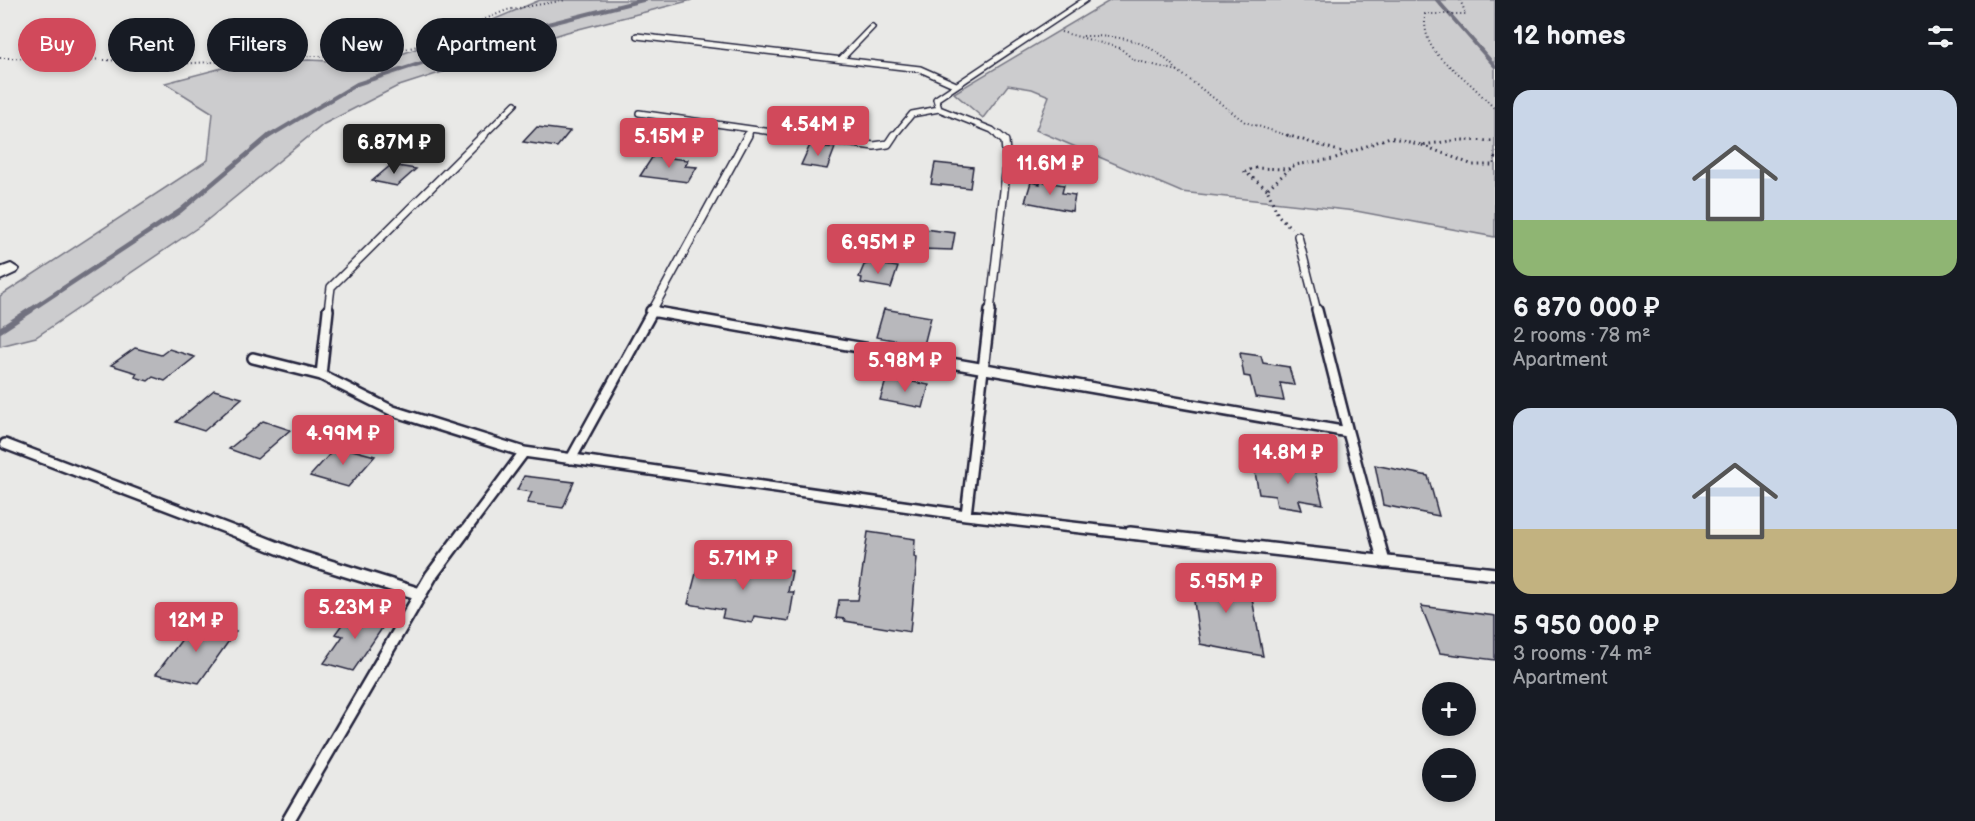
<!DOCTYPE html>
<html lang="en">
<head>
<meta charset="utf-8">
<style>
	body { margin:0; font-family:"Balsamiq Sans",sans-serif; background:#242831; color:#f1f3f6; height:100vh; display:flex; flex-direction:column; font-size:22px; white-space:nowrap }
	* { box-sizing:border-box; margin:0 }
	p { font-size:20px; color:#9ea1a6 }
	.icon { flex:none; width:33px; height:33px; fill:none; stroke:currentColor; stroke-width:2; stroke-linecap:round; stroke-linejoin:round }
	.map { position:relative; flex:1; overflow:hidden }
	.details { display:flex; flex-direction:column; background:#171b24; width:480px }
	.details>* { flex:none }
	.banner { position:absolute; left:18px; top:18px; width:570px; height:54px; display:flex; gap:12px }
	.tools { position:absolute; left:1422px; top:682px; display:grid; gap:12px }
	.tools a { display:grid; place-items:center; width:54px; height:54px; border-radius:50%; background:#171b24; box-shadow:0 3px 9px #0003; font-size:30px }
	.price { position:absolute; translate:-50% -51px; padding:0 14px; border-radius:6px; background:#d1495b; color:#fff; font-size:20px; line-height:39px; filter:drop-shadow(0 2px 3px #0008) }
	.price::after { content:''; position:absolute; left:50%; top:36px; width:18px; height:14px; margin-left:-9px; background:inherit; clip-path:polygon(0 0,100% 0,50% 100%) }
	.price.current { background:#222; color:#fff }
	ul { padding:0; list-style:none }
	li { display:grid; align-content:center; gap:12px; height:318px; padding:0 18px }
	li span { display:grid; place-items:center; height:186px; border-radius:18px; color:#555 }
	li>.icon { margin-inline-start:auto }
	span .icon { width:108px; height:108px; fill:#fffc; stroke-width:1 }
	li b { font-size:26px }
	h2 { display:flex; justify-content:space-between; align-items:center; height:72px; padding:0 18px; font-size:26px }
	.pill { padding:0 21px; border-radius:27px; background:#171b24; box-shadow:0 3px 9px #0003; font-size:21px; line-height:54px }
	.pill.current { background:#d1495b; color:#fff }
	main { display:flex; flex:1; min-height:0 }
	.map>svg:first-child { display:block }
</style>
</head>
<body>
<main>
<div class="map">
<svg width="1495" height="821" viewBox="0 0 1495 821">
	<rect width="100%" height="100%" fill="#e9e9e7"/>
	<filter id="ink" filterUnits="userSpaceOnUse"><feTurbulence type="fractalNoise" baseFrequency=".0167" numOctaves="2"/><feDisplacementMap in="SourceGraphic" scale="12" xChannelSelector="R" yChannelSelector="G"/><feConvolveMatrix kernelMatrix="1 2 1 2 8 2 1 2 1" color-interpolation-filters="sRGB"/></filter>
	<g filter="url(#ink)">
		<path fill="#ccccce" stroke="#777784" stroke-width="1.5" d="M 540,0 L 692,0 L 567,32 L 396,87 L 324,124 L 200,226 L 36,337 L 0,346 L 0,296 L 208,160 L 213,113 L 165,83 L 226,67 L 308,60 L 375,63 L 460,34 Z
			M 1111,0 L 1495,0 L 1495,237 L 1356,211 L 1181,192 L 1036,130 L 1049,96 L 1032,89 L 1008,85 L 983,118 L 954,93 Z"/>
		<g fill="none" stroke-linecap="round" stroke-linejoin="round">
			<path stroke="#71717f" stroke-width="4" d="M 1437,0 L 1495,66
				M 268,137 L 357,84 L 524,30 L 643,0"/>
			<path stroke="#71717f" stroke-width="4.5" d="M 29,311 L 180,211 L 270,135"/>
			<path stroke="#71717f" stroke-width="6" d="M 0,330 L 31,310"/>
		</g>
		<path fill="#b8b8bc" stroke="#22223b" stroke-width="1.5" d="M 537,127 L 570,131 L 557,147 L 523,142 Z
			M 810,145 L 835,148 L 827,169 L 801,165 Z
			M 653,156 L 688,160 L 685,166 L 697,167 L 688,182 L 640,176 Z
			M 935,163 L 973,167 L 970,188 L 931,184 Z
			M 391,165 L 416,169 L 397,186 L 372,181 Z
			M 1041,181 L 1064,185 L 1062,193 L 1075,195 L 1072,211 L 1025,202 L 1031,182 L 1040,184 Z
			M 924,229 L 955,233 L 952,250 L 920,249 Z
			M 870,263 L 898,267 L 891,288 L 861,283 L 862,278 L 859,277 L 864,265 Z
			M 884,309 L 931,317 L 924,345 L 876,337 Z
			M 135,348 L 161,355 L 169,349 L 195,357 L 165,381 L 153,377 L 148,381 L 135,377 L 137,373 L 111,365 Z
			M 1240,353 L 1261,356 L 1263,363 L 1289,367 L 1294,385 L 1280,383 L 1284,401 L 1255,397 L 1250,377 L 1244,376 Z
			M 887,377 L 929,385 L 923,408 L 880,400 Z
			M 214,390 L 242,398 L 204,431 L 176,422 Z
			M 263,421 L 290,430 L 257,459 L 229,449 Z
			M 337,446 L 375,456 L 348,487 L 310,476 Z
			M 1253,462 L 1315,472 L 1323,504 L 1299,500 L 1302,510 L 1277,506 L 1275,496 L 1259,494 Z
			M 1375,465 L 1428,476 L 1439,516 L 1383,505 Z
			M 524,476 L 574,482 L 563,508 L 527,503 L 532,492 L 517,490 Z
			M 868,532 L 915,539 L 914,557 L 917,558 L 910,632 L 845,621 L 845,619 L 836,618 L 839,600 L 858,600 Z
			M 700,558 L 792,571 L 788,592 L 794,592 L 789,621 L 754,616 L 752,623 L 722,618 L 724,610 L 688,604 Z
			M 1190,573 L 1249,583 L 1263,656 L 1200,644 Z
			M 1421,606 L 1495,616 L 1495,660 L 1440,653 Z
			M 351,612 L 387,621 L 353,671 L 324,663 L 343,636 L 335,634 Z
			M 194,623 L 236,631 L 199,683 L 156,674 Z"/>
		<g fill="none" stroke-linecap="round" stroke-linejoin="round">
			<g stroke="#22223b" stroke-width="8">
				<path id="service-far3" d="M 637,36 L 920,69 L 956,85
					M 842,58 L 872,27
					M 639,113 L 751,129
					M 482,137 L 515,104
					M 747,137 L 751,129 L 806,137
					M 893,137 L 912,114 L 939,109
					M 1000,137 L 992,130 L 939,109 L 936,99 L 1085,0"/>
			</g>
			<g stroke="#22223b" stroke-width="10">
				<path id="service-far2" d="M 796,135 L 874,146 L 888,144 L 894,135
					M 1298,236 L 1317,311
					M 328,311 L 331,287 L 484,135
					M 652,311 L 748,135
					M 990,311 L 1007,165 L 1005,141 L 998,135"/>
			</g>
			<g stroke="#22223b" stroke-width="14">
				<path id="service-far1" d="M 328,310 L 321,375 L 393,411 L 524,452 L 966,515 L 1143,535
					M 1317,310 L 1348,432
					M 651,311 L 1348,432 L 1376,535
					M 253,358 L 321,375
					M 5,444 L 244,535
					M 571,459 L 653,310
					M 966,515 L 990,310
					M 462,535 L 524,452"/>
			</g>
			<g stroke="#22223b" stroke-width="16">
				<path id="service" d="M 240,533 L 301,557 L 420,594
					M 1130,533 L 1495,574
					M 1376,533 L 1384,562
					M 288,821 L 431,576 L 463,533"/>
			</g>
			<g stroke="#22223b" stroke-width="4">
				<path id="minor" d="M 11,264 L 19,269 L 17,272 L 0,280 L 0,268 Z"/>
			</g>
			<path stroke="#22223b" stroke-width="2" stroke-dasharray="1 3" stroke-linecap="butt" d="M 1460,0 L 1466,14 L 1425,14 C 1423,51 1444,60 1468,82 C 1477,90 1486,100 1495,109
				M 1061,32 L 1120,48 L 1134,60 L 1178,71 L 1245,122 L 1292,137
				M 1083,36 C 1125,36 1148,39 1178,71
				M 0,58 L 88,59 L 177,64 L 314,56 L 381,55 L 426,44 L 507,10 L 566,0"/>
			<path stroke="#22223b" stroke-width="3" stroke-dasharray="1.5 4" stroke-linecap="butt" d="M 1287,135 L 1345,153
				M 1422,145 L 1473,165 L 1494,165 L 1495,152
				M 1290,169 L 1267,189 L 1278,215 L 1291,228
				M 1267,189 L 1245,172 L 1254,168 L 1288,169 L 1295,165 L 1333,159 L 1390,137 L 1421,145 L 1460,140 L 1495,141"/>
			<use href="#service-far3" stroke="#f6f6f2" stroke-width="5"/>
			<use href="#service-far2" stroke="#f6f6f2" stroke-width="7"/>
			<use href="#service-far1" stroke="#f6f6f2" stroke-width="9"/>
			<use href="#service" stroke="#f6f6f2" stroke-width="11"/>
			<use href="#minor" fill="#f6f6f2" fill-rule="evenodd"/>
		</g>
	</g>
</svg>
<div class="tools">
<a>+</a>
<a>−</a>
</div>
<b class="price" style="left:818px;top:157px">4.54M ₽</b>
<b class="price" style="left:669px;top:169px">5.15M ₽</b>
<b class="price current" style="left:394px;top:175px">6.87M ₽</b>
<b class="price" style="left:1050px;top:196px">11.6M ₽</b>
<b class="price" style="left:878px;top:275px">6.95M ₽</b>
<b class="price" style="left:905px;top:393px">5.98M ₽</b>
<b class="price" style="left:343px;top:466px">4.99M ₽</b>
<b class="price" style="left:1288px;top:485px">14.8M ₽</b>
<b class="price" style="left:743px;top:591px">5.71M ₽</b>
<b class="price" style="left:1226px;top:614px">5.95M ₽</b>
<b class="price" style="left:355px;top:640px">5.23M ₽</b>
<b class="price" style="left:196px;top:653px">12M ₽</b>
<div class="banner">
<a class="pill current">Buy</a>
<a class="pill">Rent</a>
<a class="pill">Filters</a>
<a class="pill">New</a>
<a class="pill">Apartment</a>
</div>
</div>
<section class="details">
<h2>12 homes<svg class="icon" aria-label="filters" viewBox="0 0 24 24"><path d="M4 7h16M4 17h16"/><circle cx="9" cy="7" r="2"/><circle cx="15" cy="17" r="2"/></svg></h2>
<ul>
<li><span style="background:linear-gradient(#c9d6e8 70%,#8fb573 0)"><svg class="icon" aria-label="home" viewBox="0 0 24 24"><path d="M3 11l9-7 9 7M6 9v11h12V9"/></svg></span><div><b>6 870 000 ₽</b><p>2 rooms · 78 m²</p><p>Apartment</p></div></li>
<li><span style="background:linear-gradient(#c9d6e8 65%,#c2b280 0)"><svg class="icon" aria-label="home" viewBox="0 0 24 24"><path d="M3 11l9-7 9 7M6 9v11h12V9"/></svg></span><div><b>5 950 000 ₽</b><p>3 rooms · 74 m²</p><p>Apartment</p></div></li>
</ul>
</section>
</main>
</body>
</html>
